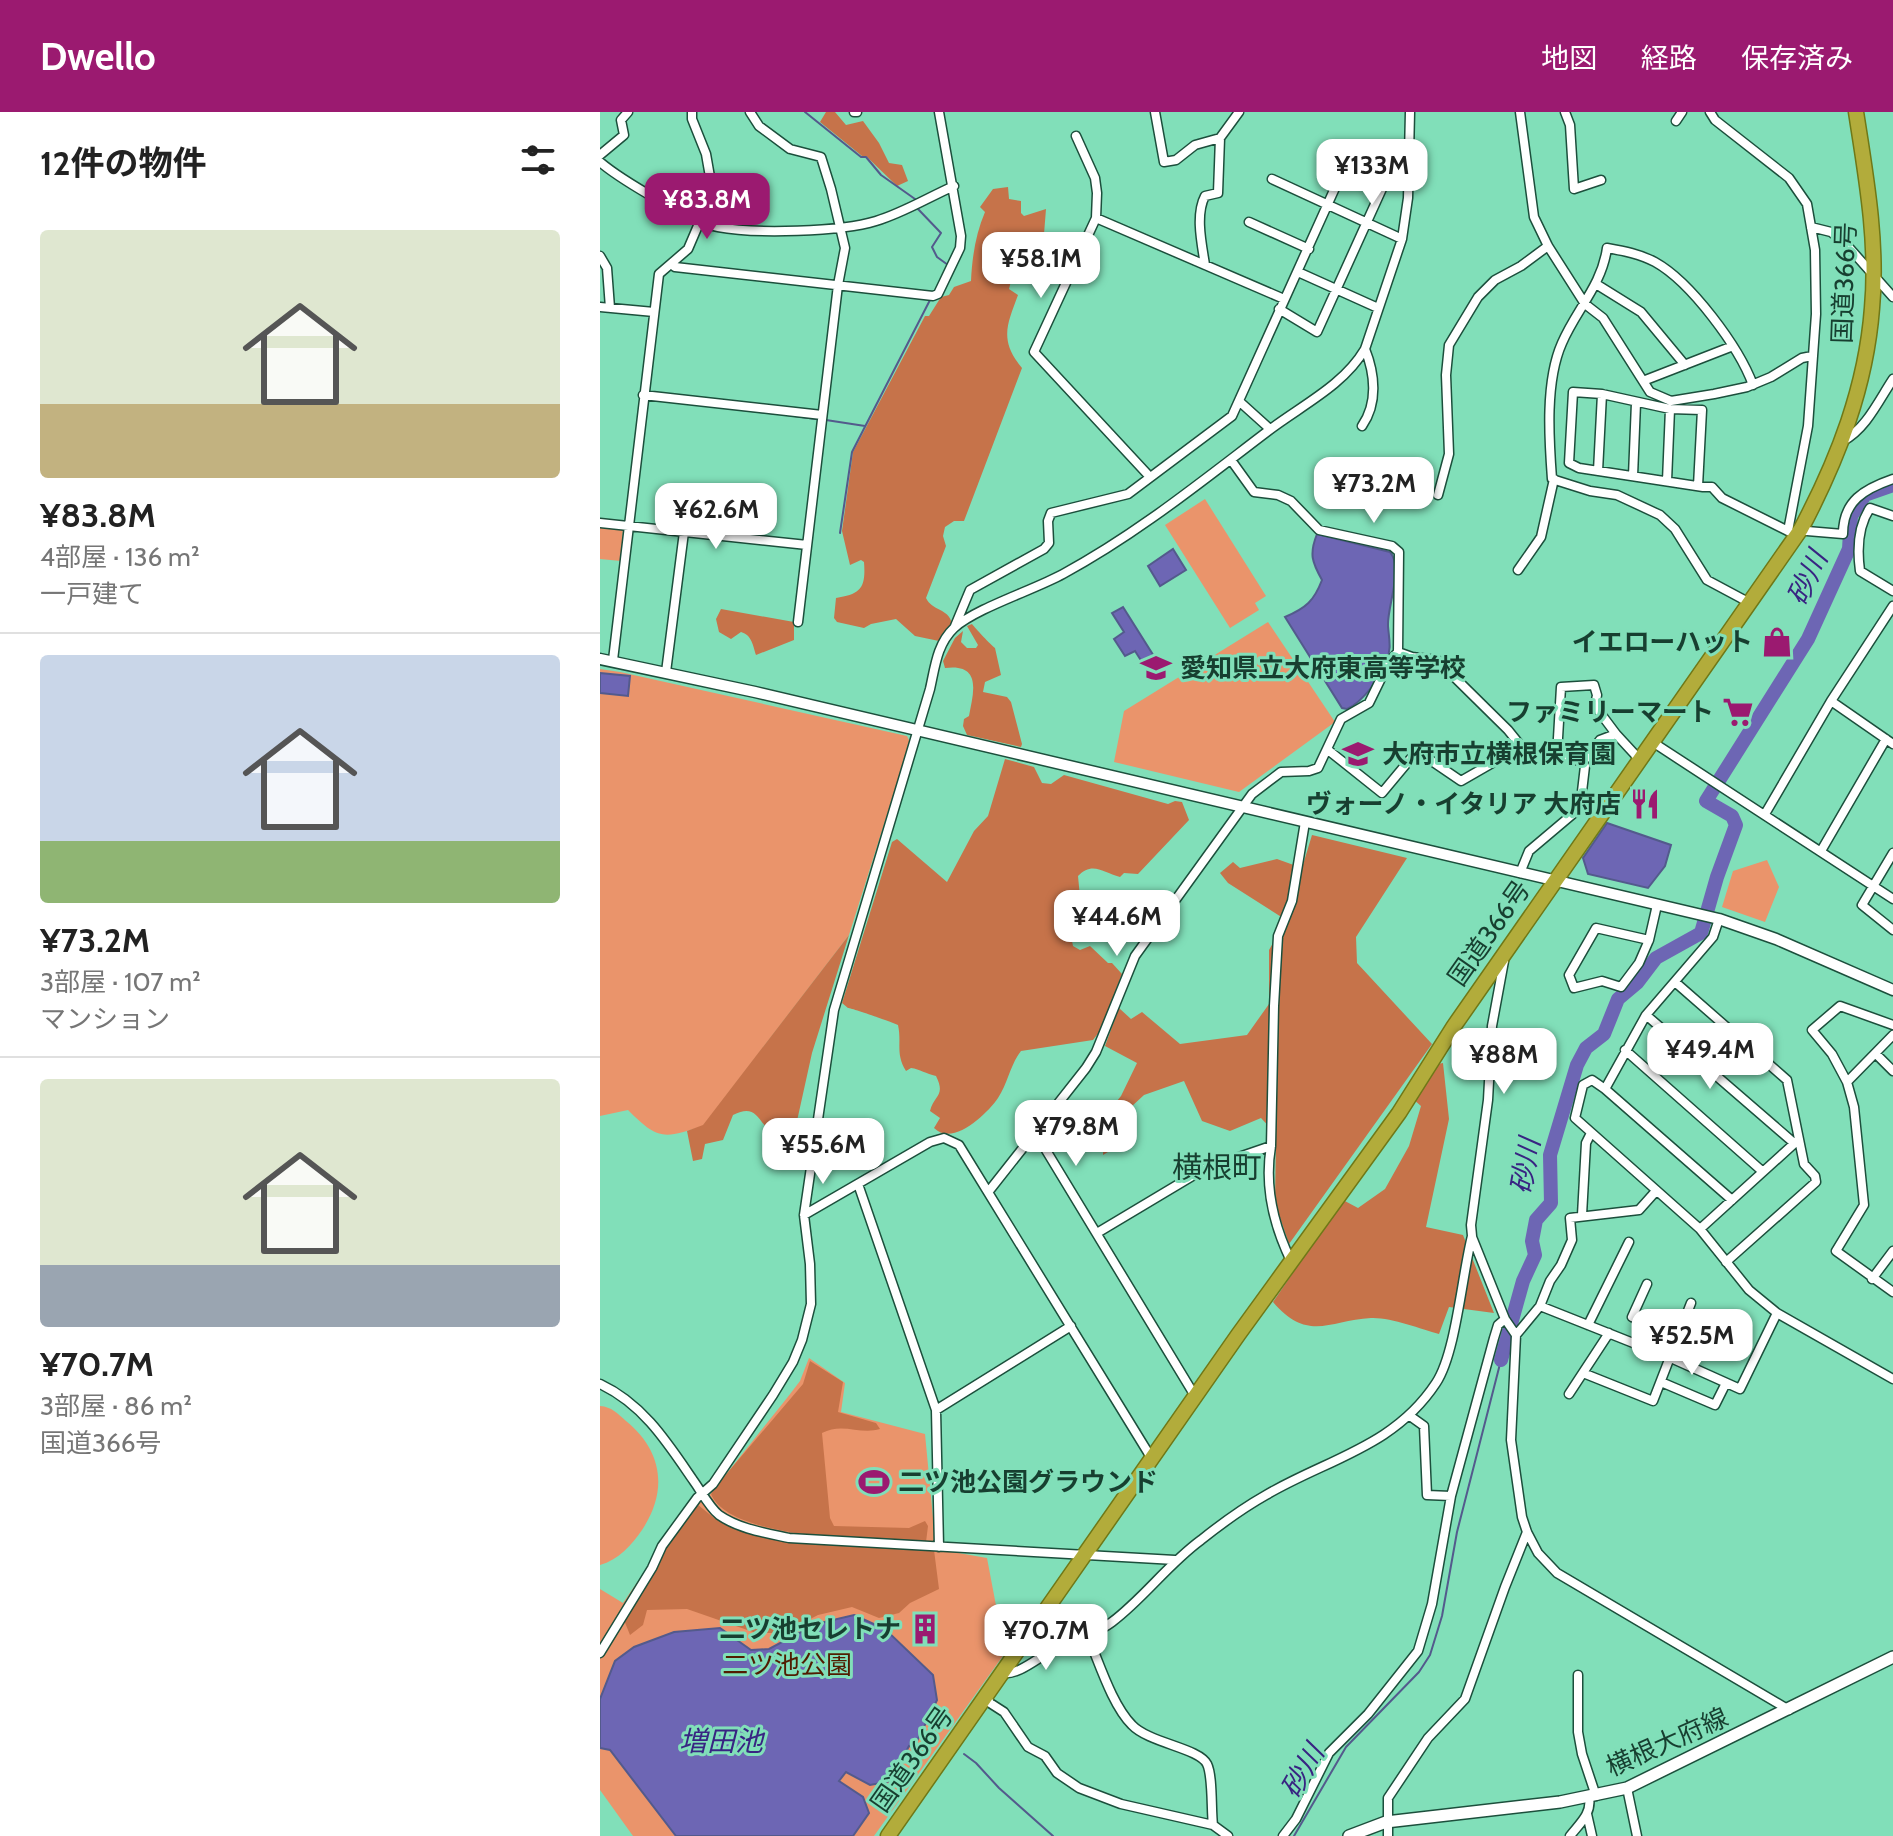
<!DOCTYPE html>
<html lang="ja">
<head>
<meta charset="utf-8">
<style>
	body { margin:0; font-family:Cabin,"Noto Sans JP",sans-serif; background:#f6f6f6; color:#222; height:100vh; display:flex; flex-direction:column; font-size:30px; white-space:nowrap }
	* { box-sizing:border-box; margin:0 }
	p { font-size:26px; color:#767676 }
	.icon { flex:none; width:44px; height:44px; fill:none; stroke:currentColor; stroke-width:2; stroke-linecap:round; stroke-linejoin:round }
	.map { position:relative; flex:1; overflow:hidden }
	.side { display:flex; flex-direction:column; background:#fff; width:600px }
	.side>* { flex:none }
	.price { position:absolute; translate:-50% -68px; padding:0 18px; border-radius:16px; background:#fff; color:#222; font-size:26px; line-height:52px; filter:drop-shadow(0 2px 4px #0008) }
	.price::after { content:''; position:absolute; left:50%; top:48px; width:24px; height:18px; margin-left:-12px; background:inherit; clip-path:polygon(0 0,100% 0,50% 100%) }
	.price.current { background:#9b1a70; color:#fff }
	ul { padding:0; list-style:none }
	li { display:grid; align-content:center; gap:16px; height:424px; padding:0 40px }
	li+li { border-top:2px solid #e0e0e0 }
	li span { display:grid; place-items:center; height:248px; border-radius:8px; color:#555 }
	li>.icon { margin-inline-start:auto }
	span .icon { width:144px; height:144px; fill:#fffc; stroke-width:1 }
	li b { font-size:34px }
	h2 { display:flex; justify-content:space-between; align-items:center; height:96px; padding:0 40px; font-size:34px }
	header { display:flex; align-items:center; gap:48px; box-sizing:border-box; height:112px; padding:0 40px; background:#9b1a70; color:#fff }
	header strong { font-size:38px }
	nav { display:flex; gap:44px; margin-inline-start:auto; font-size:28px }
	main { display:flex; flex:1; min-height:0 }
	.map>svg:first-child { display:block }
</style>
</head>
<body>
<header>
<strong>Dwello</strong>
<nav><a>地図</a><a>経路</a><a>保存済み</a></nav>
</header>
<main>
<section class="side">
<h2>12件の物件<svg class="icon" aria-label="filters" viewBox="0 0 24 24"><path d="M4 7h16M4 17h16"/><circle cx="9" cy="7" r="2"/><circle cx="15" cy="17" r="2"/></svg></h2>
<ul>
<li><span style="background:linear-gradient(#dfe7d0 70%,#c2b280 0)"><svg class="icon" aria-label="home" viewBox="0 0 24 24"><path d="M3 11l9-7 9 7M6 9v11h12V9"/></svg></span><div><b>¥83.8M</b><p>4部屋 · 136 m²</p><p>一戸建て</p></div></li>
<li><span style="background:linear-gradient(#c9d6e8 75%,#8fb573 0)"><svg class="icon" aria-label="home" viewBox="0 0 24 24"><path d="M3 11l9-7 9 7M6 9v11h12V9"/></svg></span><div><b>¥73.2M</b><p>3部屋 · 107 m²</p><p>マンション</p></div></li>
<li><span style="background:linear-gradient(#dfe7d0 75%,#9aa5b1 0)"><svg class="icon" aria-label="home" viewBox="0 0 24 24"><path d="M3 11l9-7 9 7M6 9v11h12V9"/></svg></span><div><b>¥70.7M</b><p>3部屋 · 86 m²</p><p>国道366号</p></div></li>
</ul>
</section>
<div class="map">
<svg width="1293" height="1724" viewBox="0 0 1293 1724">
	<rect width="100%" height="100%" fill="#81dfb9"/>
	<path fill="#ea946b" d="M 605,387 L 666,484 L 655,491 L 659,498 L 630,516 L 565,413 Z
		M 0,414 L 23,416 L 21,449 L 0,447 Z
		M 668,510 L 735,610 L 639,680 L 514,650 L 524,599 Z
		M 0,557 L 20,560 L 307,624 L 310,630 L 249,823 L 103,1014 C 63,1027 58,1028 28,998 L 0,1004 Z
		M 1167,748 L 1179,775 L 1165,810 L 1122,795 L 1133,759 Z
		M 209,1246 L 245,1271 L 241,1300 L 325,1322 L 336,1437 L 387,1446 L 405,1541 L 274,1724 L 33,1724 L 0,1678 L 0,1477 L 23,1491 L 94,1387 L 104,1390 L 187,1286 L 200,1269 Z
		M 0,1294 C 12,1295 17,1301 26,1309 C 63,1339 68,1379 42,1418 C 32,1433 18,1448 0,1453 Z"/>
	<path fill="#c6734a" d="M 226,0 L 235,0 L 246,13 L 263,9 L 279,31 L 289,51 L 302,53 L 308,69 L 297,74 L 266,44 L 262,44 L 220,10 Z
		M 408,75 L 409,87 L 421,89 L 421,101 L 424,104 L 446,97 L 444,122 L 448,123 L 448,132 L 432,137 L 436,157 L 411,169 L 409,177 L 418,183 C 407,213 399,228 422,256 L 364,409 L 354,409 L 345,415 L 343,424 L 346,434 L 326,486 C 332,499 348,496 352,511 L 339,529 L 315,524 L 296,507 L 271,512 L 264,516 L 237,510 L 234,506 L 236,486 C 261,482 266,476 264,450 L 261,448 L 250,453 L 242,419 L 253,340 L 325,204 L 329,204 L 341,185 L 349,183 L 354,175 L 371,169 C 372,145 376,121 385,100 L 380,95 L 393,77 Z
		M 121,497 L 194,510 L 194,528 L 156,543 C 153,534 152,523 141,520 L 131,527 L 119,520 L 116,507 Z
		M 372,512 C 375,516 391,533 395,536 L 401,563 L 385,570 L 383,580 L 407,585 L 411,590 L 422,632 L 421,635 L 367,623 L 363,614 L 364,607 L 369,604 C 373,582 383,551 345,556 L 343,549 L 355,526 L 363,519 L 361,530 L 367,536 L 376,536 L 378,533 L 367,514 Z
		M 405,647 L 434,655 L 442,671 L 451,672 L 464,663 L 568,692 L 575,689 L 582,690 L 589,708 L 538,762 L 524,761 L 520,765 C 503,760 492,749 478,764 L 480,785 L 490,797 L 490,805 L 482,810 L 474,812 L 471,824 L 473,834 L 480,838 L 490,834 L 508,851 L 512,851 L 522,862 L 500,919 L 493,928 L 421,939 C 410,953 408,971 398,986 C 387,1002 353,1035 334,1016 L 340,1006 L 330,999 C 334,983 346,984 336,964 C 326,962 320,957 311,956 L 306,959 C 295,941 302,931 298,913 C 294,911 252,896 248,896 L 242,891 L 292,730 L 297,727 L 347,770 L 374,719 L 388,704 Z
		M 712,723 L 807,746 L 756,825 L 757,851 L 832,932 L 689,1132 L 675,1091 L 676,1022 L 661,1006 L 630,1019 L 602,1009 L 584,969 L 544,983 L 518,1007 L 536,1023 L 503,1043 L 504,1005 L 521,984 L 537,951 L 505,934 L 519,896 L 531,907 L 542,900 L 580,932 L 647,923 L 669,892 L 669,838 L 686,808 L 628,771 L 620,761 L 633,750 L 640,756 L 677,747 L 702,756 Z
		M 249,823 L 212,941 L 195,1018 L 170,1020 C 157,1006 155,992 133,1003 L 123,1028 L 105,1032 L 102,1047 L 93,1049 L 87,1019 L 103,1013 Z
		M 843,951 L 849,1007 L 826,1115 L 863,1123 L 894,1201 L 849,1195 L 839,1222 C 821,1217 790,1205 771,1206 C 730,1208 708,1231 673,1190 L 743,1088 L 758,1096 L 785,1077 L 809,1034 L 821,994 L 813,987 L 838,952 Z
		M 210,1249 L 243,1270 L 238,1300 L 276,1311 L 280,1317 C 260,1323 242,1310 222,1321 L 230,1406 L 234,1414 L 309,1416 L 325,1409 L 328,1414 L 326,1430 C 280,1427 130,1429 111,1382 L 117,1373 L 203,1272 Z
		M 97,1392 L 114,1406 L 143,1420 L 179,1429 L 334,1438 L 339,1477 L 310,1491 L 299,1501 L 279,1506 L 252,1495 L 218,1503 L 183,1521 L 156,1521 L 87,1497 L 47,1498 L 43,1513 L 30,1523 L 24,1508 L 64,1436 Z"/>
	<path fill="#6d66b4" stroke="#535a8c" stroke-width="2" d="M 717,422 L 790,440 C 804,456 787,494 788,514 C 789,527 792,537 786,550 C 778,568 764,589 747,597 L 742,596 L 685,505 C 706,496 714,489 722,468 C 712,450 709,442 717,422 Z
		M 573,437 L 586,458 L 560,474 L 548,454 Z
		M 523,495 L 562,557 L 551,564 L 535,539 L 525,544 L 514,527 L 524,520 L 512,501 Z
		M 0,561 L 30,564 L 28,584 L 0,581 Z
		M 1007,711 L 1071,733 L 1065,754 L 1048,776 L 988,762 L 983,746 Z
		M 254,1503 L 285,1517 L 333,1563 L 337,1588 L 314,1635 L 309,1634 L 291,1669 L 270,1673 L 246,1660 L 239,1669 L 263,1685 L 269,1701 L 253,1724 L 76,1724 L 10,1638 L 0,1636 L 0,1587 L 15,1549 L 34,1535 L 74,1520 L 120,1516 L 151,1538 L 169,1537 L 216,1512 Z"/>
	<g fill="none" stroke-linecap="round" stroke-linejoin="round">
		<path stroke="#535a8c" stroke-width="2" d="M 205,0 L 261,45 L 266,45 L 281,63 L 315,87
			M 318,97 L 341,121 L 332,135 L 337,145 L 348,153
			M 142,298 L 178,302
			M 187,303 L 216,307
			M 226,308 L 265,314
			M 240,421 L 252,340 L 330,188
			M 364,1642 L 376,1651 L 399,1676 L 453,1724
			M 694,1724 L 746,1635 L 819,1560 L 830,1543 L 842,1504 L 857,1420 L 901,1248"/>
		<path stroke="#6d66b4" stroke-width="14" d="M 901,1248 L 923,1169 L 935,1143 L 932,1129 L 936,1108 L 951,1091 L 950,1043 L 977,953 L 986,936 L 1004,922 L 1018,887 L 1037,871 L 1056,846 L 1101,821 L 1117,765 L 1136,713 L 1132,704 L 1106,689 L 1208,527 L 1249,437 L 1251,404 L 1265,383 L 1293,373"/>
		<g stroke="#1c4f3c" stroke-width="11">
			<path id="minor" d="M 92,0 L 92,7 L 106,42 L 113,82 L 107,97 L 94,107
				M 150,0 L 159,14 L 190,37 L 221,45 L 231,77 L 245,136 L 238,173 L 198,510
				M 254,0 L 257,0
				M 555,0 L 564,50 L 576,48 L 595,33 L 620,26 L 639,0
				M 920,0 L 934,105 L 948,134 L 985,192 L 1003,206 L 1050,280 L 1071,289 L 1114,282 L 1147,275 L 1171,265 L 1202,246 L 1212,244
				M 965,0 L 970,13 L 974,77 L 1001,68
				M 1110,0 L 1115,8 L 1189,66 L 1207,92 L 1215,138 L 1216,202 L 1208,314 L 1188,419
				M 1076,9 L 1082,0
				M 476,24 L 495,66 L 497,81 L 496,106
				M 0,43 L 24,23 L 21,8 L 28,0
				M 0,50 C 20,67 93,111 118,115 C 154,122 241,120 276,109 C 303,101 329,85 354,74
				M 672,67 L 802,127
				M 649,110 L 709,137
				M 1211,115 L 1231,120 L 1244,130 L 1293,185
				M 0,144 L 7,156 L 10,196
				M 71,152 L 75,155 L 333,184 L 338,182 L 360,136 L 361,124 L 339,0
				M 605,153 C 602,133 595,103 605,84 L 618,81 L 620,26
				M 698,160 L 778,196
				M 996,172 L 1041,200 L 1085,253
				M 0,195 L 54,200
				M 679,197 L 717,220 L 785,70
				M 1043,269 L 1133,234
				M 43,283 L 222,303
				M 640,290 L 670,317
				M 762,314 C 778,291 775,262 765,237
				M 1243,329 C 1266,317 1279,288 1293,267
				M 998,359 L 1002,282
				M 1033,364 L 1036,291
				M 550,365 L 434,240 L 496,106 L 684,187
				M 1067,369 L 1070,297
				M 1098,374 L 1102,298 L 1070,297 L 1002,282 L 973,280 L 969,351 L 979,356 L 1103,375 L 1112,375 L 1122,386 L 1196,423
				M 838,383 L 849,342 L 846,263 L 849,233 L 878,185 L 895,168 L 921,154 L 948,134
				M 1293,404 L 1270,396 C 1258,414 1257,437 1260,459 L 1293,479
				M 0,411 L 207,433
				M 1207,419 L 1243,422 C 1243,389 1264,377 1293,367
				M 918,458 L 941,425 L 954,367
				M 1150,491 L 1107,468 L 1075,417 L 1060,403 L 1017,383 L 990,379 L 952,367 C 949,327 945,269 962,231 C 976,198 1002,173 1007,136 C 1024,139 1040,142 1055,150 C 1091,170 1139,235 1153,273
				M 355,514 L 370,478 L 444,437 L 449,431 L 448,409 L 451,401 L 528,382 L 632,304 L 744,56
				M 798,540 L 812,545 L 837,548 L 908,618 L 925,639 L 941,639 L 983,650
				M 13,548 L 59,162 L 88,137 L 100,109
				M 66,560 L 84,420
				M 1231,589 L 1293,632
				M 1054,631 L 1293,787
				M 728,638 L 782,681 L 817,639 L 861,669 L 894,650 L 925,639
				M 957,643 L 961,575 L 994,573 L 997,583 L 995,594 L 1016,622
				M 1165,702 L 1231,589 L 1293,494
				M 1221,739 L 1286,627
				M 1293,741 L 1262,793 L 1293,818
				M 920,761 L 929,739 L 974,701 L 981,688 L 985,654 L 983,650 L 1000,628 L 1016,622 L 1040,648
				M 996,816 L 1049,828 L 1039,851 L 1021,875 L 1002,869 L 974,876 L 969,863 Z
				M 1049,828 L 1057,793
				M 1075,870 L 1187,968 L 1204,1052 L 1215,1064 L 1216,1070 L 1126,1150
				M 1046,903 L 1194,1031
				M 1293,913 L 1240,894 L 1212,918 L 1232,942 L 1247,970 L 1254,995 L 1264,1093 L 1236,1139 L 1293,1180
				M 1025,938 L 1162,1059
				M 1276,942 L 1293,959
				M 1247,970 L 1293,923
				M 1005,977 L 1046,903 L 1113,825 L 1119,807
				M 434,1025 L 438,1025 L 595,1284
				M 258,1072 L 336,1298 L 339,1435
				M 389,1079 L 486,956 L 496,940 L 535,844 L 652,682 L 681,660 L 709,659 L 718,656 L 741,607 L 769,591 L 789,550 L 798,540 L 799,440 L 792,434 L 719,418 L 691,389 L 678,383 L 654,380 L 631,348
				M 1056,1079 L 1039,1098 L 970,1106 L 972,1128 L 961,1153 L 950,1169 L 940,1194 L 916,1223 L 911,1328 L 922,1405 L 927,1420 L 938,1441 L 957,1461 L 1189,1598
				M 1132,1088 L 1005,977 L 992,968 L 983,973 L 975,1006 L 1100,1117 L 1149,1178 L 1177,1201 L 1293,1267
				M 204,1103 L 330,1030 L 344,1026 L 359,1033 L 552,1347
				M 982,1103 L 986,1031 L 991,1021
				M 1100,1117 L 1197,1029
				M 497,1121 L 604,1057 L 671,1034
				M 872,1125 L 905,1207 L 916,1223
				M 691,1149 C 673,1112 664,1075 671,1034 L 674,894 L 678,824 L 692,789 L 705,710
				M 1272,1167 L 1293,1139
				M 1047,1172 L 1032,1205 L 1079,1223
				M 940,1194 L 1071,1246 L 1140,1277 L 1177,1201
				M 988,1213 L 1029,1130
				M 983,1261 L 1053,1289 L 1091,1191
				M 1061,1270 L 1115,1293 L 1126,1271
				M 0,1272 C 43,1292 67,1330 93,1368 C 101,1379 109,1395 119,1403 C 139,1417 166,1421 189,1426 L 575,1448
				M 969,1282 L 1009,1221
				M 336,1298 L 471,1214
				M 810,1304 L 824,1314 L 827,1383 L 851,1384
				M 488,1525 C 499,1550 512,1593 532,1613 C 549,1631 599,1636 607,1652 C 613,1664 611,1698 613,1713
				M 0,1541 L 52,1456 L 62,1434 L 97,1386 L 113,1372 L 173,1283 L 193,1250 L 202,1228 L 211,1192 L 210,1152 L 204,1103 L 234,898 L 330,577 C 335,555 337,532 354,516 C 376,496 434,478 463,462 C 537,422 602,369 668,319 C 702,293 743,274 765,237 L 802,127 L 808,86 L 810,0
				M 403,1561 C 417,1563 434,1549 446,1542 C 468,1530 492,1525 512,1510 C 544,1486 568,1452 601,1428 C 621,1412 643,1396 666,1383 C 727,1347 794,1335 836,1271 C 856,1241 862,1163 872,1124 L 871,1113 L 888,988 L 892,914 L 904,849
				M 978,1563 L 978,1620 L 982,1642 L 996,1684
				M 386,1584 L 390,1591 L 404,1600 L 428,1635 L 445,1644 L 457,1661 L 479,1676 L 521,1692 L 613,1713 L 628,1724
				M 1027,1676 L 1037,1724
				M 987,1702 L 992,1724
				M 683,1724 L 696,1707 L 729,1641 L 768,1602 L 818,1539 L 832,1492 L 851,1384 L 894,1226 L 898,1213 L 905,1207
				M 788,1724 L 788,1686 L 828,1626 L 865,1587 L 905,1475 L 927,1420
				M 970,1724 C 979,1712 992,1702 989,1686"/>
		</g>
		<g stroke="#1c4f3c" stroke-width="13">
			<path id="tertiary" d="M 0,547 L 155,580 L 1119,807 L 1176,827 L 1293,878"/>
		</g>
		<g stroke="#1c4f3c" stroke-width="14">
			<path id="secondary" d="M 749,1724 L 786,1710 L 960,1690 L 1027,1676 L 1293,1545"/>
		</g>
		<g stroke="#6f7817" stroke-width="17">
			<path id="trunk" d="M 288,1724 L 638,1223 L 799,1001 L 854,914 L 1201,417 C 1238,347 1266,275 1272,196 C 1278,131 1266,64 1256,0"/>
		</g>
		<use href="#minor" stroke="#fff" stroke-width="8"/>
		<use href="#tertiary" stroke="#fff" stroke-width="10"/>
		<use href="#secondary" stroke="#fff" stroke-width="11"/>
		<use href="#trunk" stroke="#b2ac3b" stroke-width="14"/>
	</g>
	<defs>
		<g id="shop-bare" transform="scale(2.4)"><path d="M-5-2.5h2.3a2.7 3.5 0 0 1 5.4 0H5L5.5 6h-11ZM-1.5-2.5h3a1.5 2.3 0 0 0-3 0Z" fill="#9b1a70" stroke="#81dfb9" stroke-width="2.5" paint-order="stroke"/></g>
		<g id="school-bare" transform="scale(2.4)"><path d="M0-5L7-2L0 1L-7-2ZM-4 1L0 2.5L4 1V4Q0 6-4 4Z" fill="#9b1a70" stroke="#81dfb9" stroke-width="2.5" paint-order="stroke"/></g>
		<g id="supermarket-bare" transform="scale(2.4)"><path d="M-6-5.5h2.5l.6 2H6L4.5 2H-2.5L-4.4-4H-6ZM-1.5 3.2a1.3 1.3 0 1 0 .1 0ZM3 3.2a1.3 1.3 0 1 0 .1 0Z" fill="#9b1a70" stroke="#81dfb9" stroke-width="2.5" paint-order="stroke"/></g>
		<g id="restaurant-bare" transform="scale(2.4)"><path d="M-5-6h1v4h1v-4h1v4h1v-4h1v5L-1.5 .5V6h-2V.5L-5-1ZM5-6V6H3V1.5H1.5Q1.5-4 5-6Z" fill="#9b1a70" stroke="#81dfb9" stroke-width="2.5" paint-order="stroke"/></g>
		<g id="stadium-bare" transform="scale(2.4)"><path d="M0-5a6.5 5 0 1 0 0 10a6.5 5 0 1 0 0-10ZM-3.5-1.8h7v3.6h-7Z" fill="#9b1a70" stroke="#81dfb9" stroke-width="2.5" paint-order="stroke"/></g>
		<g id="building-bare" transform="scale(2.4)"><path d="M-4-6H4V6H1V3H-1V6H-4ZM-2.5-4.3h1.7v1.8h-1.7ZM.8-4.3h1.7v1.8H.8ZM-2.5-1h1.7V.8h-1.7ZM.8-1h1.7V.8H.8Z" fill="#9b1a70" stroke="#81dfb9" stroke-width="2.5" paint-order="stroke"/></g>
	</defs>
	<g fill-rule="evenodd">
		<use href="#shop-bare" x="1177" y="530"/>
		<use href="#school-bare" x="556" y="556"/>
		<use href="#supermarket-bare" x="1138" y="600"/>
		<use href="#school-bare" x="758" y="642"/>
		<use href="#restaurant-bare" x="1045" y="692"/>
		<use href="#stadium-bare" x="274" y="1370"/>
		<use href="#building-bare" x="325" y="1517"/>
	</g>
	<g text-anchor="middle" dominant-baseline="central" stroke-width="6" stroke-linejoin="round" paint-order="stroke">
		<g font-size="26" fill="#173f30" stroke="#81dfb9">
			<text transform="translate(1244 171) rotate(-88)">国道366号</text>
			<text transform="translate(889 821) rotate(-55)">国道366号</text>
			<text transform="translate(1067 1630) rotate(-24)">横根大府線</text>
			<text transform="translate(312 1647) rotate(-55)">国道366号</text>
		</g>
		<g font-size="26" font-weight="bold" fill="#173f30" stroke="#81dfb9" text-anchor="end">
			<text x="1153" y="530">イエローハット</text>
			<text x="580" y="556" text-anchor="start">愛知県立大府東高等学校</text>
			<text x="1114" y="600">ファミリーマート</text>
			<text x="782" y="642" text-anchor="start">大府市立横根保育園</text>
			<text x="1021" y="692">ヴォーノ・イタリア 大府店</text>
			<text x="298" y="1370" text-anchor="start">二ツ池公園グラウンド</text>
			<text x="301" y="1517">二ツ池セレトナ</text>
		</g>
		<g font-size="26" fill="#511c00" stroke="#81dfb9">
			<text x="187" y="1553">二ツ池公園</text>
		</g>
		<g font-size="28" font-style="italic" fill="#382482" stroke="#81dfb9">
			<text transform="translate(1207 466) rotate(-65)">砂川</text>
			<text transform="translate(925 1054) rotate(-80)">砂川</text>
			<text x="121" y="1629">増田池</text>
			<text transform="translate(702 1659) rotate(-60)">砂川</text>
		</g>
		<g font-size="30" fill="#173f30" stroke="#81dfb9">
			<text x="617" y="1055">横根町</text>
		</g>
	</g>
</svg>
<b class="price" style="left:772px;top:95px">¥133M</b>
<b class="price current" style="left:107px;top:129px">¥83.8M</b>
<b class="price" style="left:441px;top:188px">¥58.1M</b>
<b class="price" style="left:774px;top:413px">¥73.2M</b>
<b class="price" style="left:116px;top:439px">¥62.6M</b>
<b class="price" style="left:517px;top:846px">¥44.6M</b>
<b class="price" style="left:1110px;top:979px">¥49.4M</b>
<b class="price" style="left:904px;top:984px">¥88M</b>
<b class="price" style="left:476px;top:1056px">¥79.8M</b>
<b class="price" style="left:223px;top:1074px">¥55.6M</b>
<b class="price" style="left:1092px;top:1265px">¥52.5M</b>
<b class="price" style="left:446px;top:1560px">¥70.7M</b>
</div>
</main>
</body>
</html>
